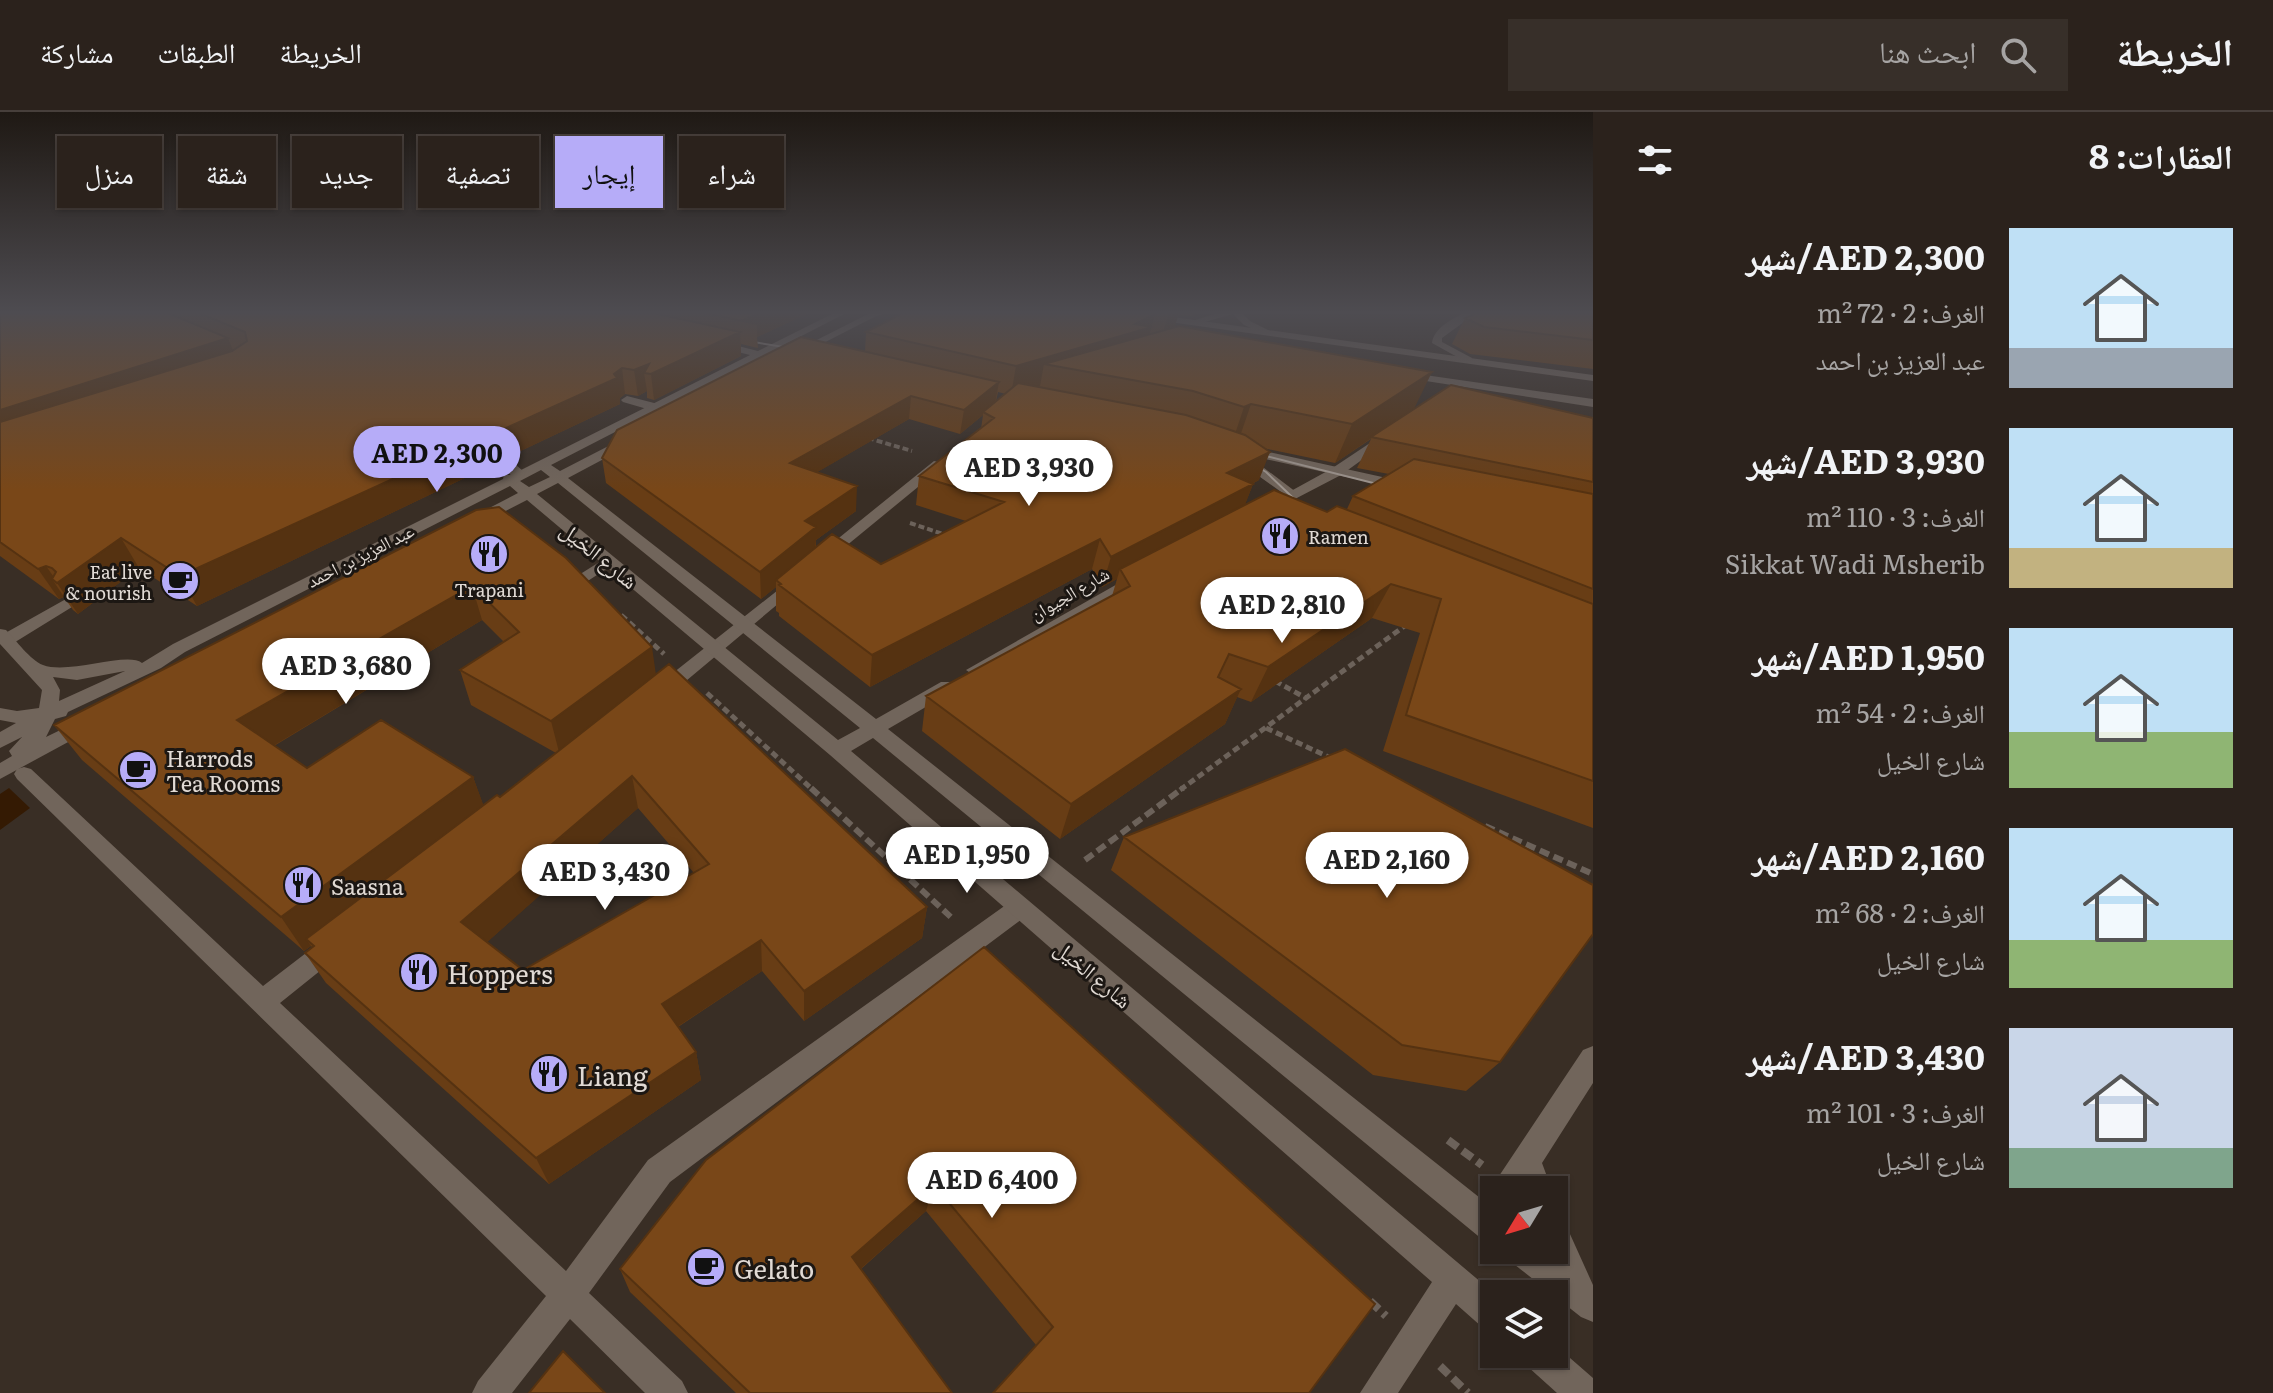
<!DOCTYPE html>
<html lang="ar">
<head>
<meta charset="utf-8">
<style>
	body { margin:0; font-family:Literata,"Noto Naskh Arabic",serif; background:#372f29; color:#f1f3f6; direction:rtl; height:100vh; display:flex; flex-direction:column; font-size:30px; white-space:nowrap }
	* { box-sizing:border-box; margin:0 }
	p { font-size:26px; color:#a6a4a3 }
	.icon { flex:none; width:44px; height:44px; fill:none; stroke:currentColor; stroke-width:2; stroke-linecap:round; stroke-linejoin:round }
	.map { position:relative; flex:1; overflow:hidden; direction:ltr }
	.details { display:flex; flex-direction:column; background:#2b221c; width:680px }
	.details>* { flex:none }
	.banner { position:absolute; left:24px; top:24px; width:760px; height:72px; direction:rtl; display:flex; gap:16px }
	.needle { width:52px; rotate:232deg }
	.tools { position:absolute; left:1480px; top:1064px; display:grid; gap:16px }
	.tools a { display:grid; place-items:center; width:88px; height:88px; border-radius:0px; background:#2b221c; box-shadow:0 2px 6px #0004,0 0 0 2px #473f3b; font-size:40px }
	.price { position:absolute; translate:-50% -68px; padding:0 18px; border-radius:28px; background:#fff; color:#222; font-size:26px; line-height:52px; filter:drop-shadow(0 2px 4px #0008) }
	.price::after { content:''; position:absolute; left:50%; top:48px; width:24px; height:18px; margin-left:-12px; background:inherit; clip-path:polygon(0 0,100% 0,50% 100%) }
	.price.current { background:#b6acf8; color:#111 }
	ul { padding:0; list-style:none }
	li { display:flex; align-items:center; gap:24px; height:200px; padding:0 40px }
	li span { display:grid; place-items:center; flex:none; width:224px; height:160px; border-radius:0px; color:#555 }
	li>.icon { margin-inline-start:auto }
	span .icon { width:96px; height:96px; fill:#fffc; stroke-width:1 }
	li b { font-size:34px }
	h2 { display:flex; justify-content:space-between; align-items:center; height:96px; padding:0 40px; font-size:34px }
	.tag { padding:0 28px; border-radius:0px; background:#2b221c; box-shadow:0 2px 6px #0004,0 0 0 2px #473f3b; font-size:28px; line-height:72px }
	.tag.current { background:#b6acf8; color:#111 }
	header { display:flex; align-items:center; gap:48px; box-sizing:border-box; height:112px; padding:0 40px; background:#2b221c; border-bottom:2px solid #473f3b }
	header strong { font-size:38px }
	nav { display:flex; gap:44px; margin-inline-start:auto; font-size:28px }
	.search { width:560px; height:72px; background:#372f29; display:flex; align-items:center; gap:20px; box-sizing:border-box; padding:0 28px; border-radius:0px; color:#a6a4a3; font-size:30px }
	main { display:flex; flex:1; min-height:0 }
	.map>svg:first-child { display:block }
</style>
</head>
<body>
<header>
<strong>الخريطة</strong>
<div class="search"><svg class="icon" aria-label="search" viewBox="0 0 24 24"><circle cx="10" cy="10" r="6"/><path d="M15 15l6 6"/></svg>ابحث هنا</div>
<nav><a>الخريطة</a><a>الطبقات</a><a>مشاركة</a></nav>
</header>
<main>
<section class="details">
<h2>العقارات: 8<svg class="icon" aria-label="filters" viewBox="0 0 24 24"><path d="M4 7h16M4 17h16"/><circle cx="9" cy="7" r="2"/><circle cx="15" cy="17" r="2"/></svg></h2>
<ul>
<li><span style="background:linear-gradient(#bfe0f5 75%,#9aa5b1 0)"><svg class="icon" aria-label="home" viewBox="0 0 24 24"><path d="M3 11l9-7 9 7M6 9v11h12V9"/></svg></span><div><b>AED 2,300/شهر</b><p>الغرف: 2 · 72 m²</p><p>عبد العزيز بن احمد</p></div></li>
<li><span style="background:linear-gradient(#bfe0f5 75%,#c2b280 0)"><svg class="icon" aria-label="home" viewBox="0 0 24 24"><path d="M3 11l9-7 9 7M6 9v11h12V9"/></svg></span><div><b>AED 3,930/شهر</b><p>الغرف: 3 · 110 m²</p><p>Sikkat Wadi Msherib</p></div></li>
<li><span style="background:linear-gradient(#bfe0f5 65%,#8fb573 0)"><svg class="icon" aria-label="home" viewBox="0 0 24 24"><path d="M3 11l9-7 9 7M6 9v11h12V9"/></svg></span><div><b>AED 1,950/شهر</b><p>الغرف: 2 · 54 m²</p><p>شارع الخيل</p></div></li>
<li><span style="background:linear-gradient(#bfe0f5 70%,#8fb573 0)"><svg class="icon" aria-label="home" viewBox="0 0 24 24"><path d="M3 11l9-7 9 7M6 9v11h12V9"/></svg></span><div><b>AED 2,160/شهر</b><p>الغرف: 2 · 68 m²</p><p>شارع الخيل</p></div></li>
<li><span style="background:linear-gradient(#c9d6e8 75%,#7fa58c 0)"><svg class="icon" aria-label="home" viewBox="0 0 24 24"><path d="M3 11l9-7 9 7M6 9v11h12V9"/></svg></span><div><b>AED 3,430/شهر</b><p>الغرف: 3 · 101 m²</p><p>شارع الخيل</p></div></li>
</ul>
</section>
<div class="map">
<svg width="1593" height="1281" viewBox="0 0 1593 1281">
	<rect width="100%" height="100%" fill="#392e25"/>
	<path fill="#341a03" d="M 9,676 L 30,696 L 0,718 L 0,682 Z"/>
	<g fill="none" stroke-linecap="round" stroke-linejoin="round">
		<path stroke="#6c625a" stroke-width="4" stroke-dasharray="6 3" stroke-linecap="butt" d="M 868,326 L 912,339
			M 910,411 L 946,423"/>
		<path stroke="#6c625a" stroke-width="5" stroke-dasharray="7 4" stroke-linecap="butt" d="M 621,503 L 664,542
			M 1275,569 L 1306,586
			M 707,581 L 813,678
			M 1266,616 L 1333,647
			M 1180,678 L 1406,513"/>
		<path stroke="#6c625a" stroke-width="6" stroke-dasharray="10 5" stroke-linecap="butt" d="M 811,676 L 953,807
			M 1485,714 L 1593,762
			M 1085,748 L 1183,676"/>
		<path stroke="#6c625a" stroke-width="8" stroke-dasharray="12 6" stroke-linecap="butt" d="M 1448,1028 L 1482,1053
			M 1370,1189 L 1386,1204
			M 1440,1254 L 1468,1281"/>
		<path fill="#71655b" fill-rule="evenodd" d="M 627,284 L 658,292 L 660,295 L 654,299 L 623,290 L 621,288 Z
			M 609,444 L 614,446 L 614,452 L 580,474 L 574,476 L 566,471 Z"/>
		<path fill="#71655b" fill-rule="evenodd" d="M 714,228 L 758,239 L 797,236 L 802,239 L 758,245 L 710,233 L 709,231 Z
			M 1241,334 L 1405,370 L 1412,374 L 1405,378 L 1247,343 L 1296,380 L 1296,386 L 1291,387 L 1235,347 L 1235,338 Z
			M 497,345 L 507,345 L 523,359 L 523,365 L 513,365 L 497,351 Z
			M 934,349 L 946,352 L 829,448 L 819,448 L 819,442 Z
			M 797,463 L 803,465 L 803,471 L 668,584 L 654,584 L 652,580 L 654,576 Z
			M 66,487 L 72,489 L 74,492 L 72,495 L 12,532 L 0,532 L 0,524 Z
			M 24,655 L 31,657 L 263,874 L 323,828 L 332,824 L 341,828 L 344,835 L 341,842 L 280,891 L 566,1159 L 648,1048 L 1010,790 L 1018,787 L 1026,790 L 1030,797 L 1026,804 L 670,1070 L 589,1181 L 682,1269 L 688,1281 L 645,1281 L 570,1207 L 512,1281 L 472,1281 L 478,1269 L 546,1184 L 17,667 L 14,662 L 17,657 Z"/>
		<path fill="#71655b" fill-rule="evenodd" d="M 838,199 L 850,199 L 551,353 L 560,359 L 622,327 L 630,327 L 630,333 L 568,366 L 876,607 L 941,570 L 955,570 L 957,574 L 955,578 L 888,617 L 1494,1097 L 1494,1133 L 1483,1128 L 873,626 L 851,639 L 1495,1182 L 1494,1220 L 1482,1215 L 1456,1192 L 1398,1281 L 1360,1281 L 1432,1170 L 830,643 L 527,388 L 482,411 L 472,411 L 472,405 L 518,381 L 510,374 L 185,540 L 161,556 L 68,600 L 66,604 L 55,607 L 46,625 L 87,605 L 97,611 L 94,616 L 0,667 L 0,651 L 12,644 L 9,639 L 22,625 L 0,636 L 0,620 L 16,611 L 0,608 L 0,596 L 17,599 L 39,596 L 42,578 L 0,532 L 0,517 L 6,518 C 16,528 30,548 43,553 C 69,563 127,539 142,551 L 173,532 L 503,367 L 504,363 L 511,363 ZM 541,358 L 550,365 L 529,375 L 520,369 ZM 558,371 L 860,616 L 838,628 L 537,382 ZM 125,559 L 59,589 L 60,578 L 53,565 L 77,568 Z
			M 874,199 L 886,199 L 800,243 L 791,241 Z
			M 1224,199 L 1240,199 L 1250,209 L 1272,220 L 1267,223 L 1244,213 L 1233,202 L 1194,213 L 1189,210 Z
			M 1468,199 L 1479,199 L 1442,226 L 1442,230 L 1472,246 L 1472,250 L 1468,251 L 1432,231 C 1434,215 1454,206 1468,199 Z
			M 1382,323 L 1392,326 L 1341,363 L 1270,400 L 1265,401 L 1258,397 L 1331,357 Z
			M 1135,462 L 1143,467 L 1141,470 L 981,562 L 975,564 L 966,558 Z
			M 1593,934 L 1593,971 L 1542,1051 L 1552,1078 L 1494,1078 L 1494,1081 L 1493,1078 L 1497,1067 L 1583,938 Z
			M 1554,1106 L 1565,1111 L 1593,1173 L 1593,1210 L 1581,1205 L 1510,1149 L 1505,1138 L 1554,1138 Z
			M 1554,1232 L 1593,1266 L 1593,1281 L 1557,1281 L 1527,1254 L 1522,1242 L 1554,1242 Z"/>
		<path fill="#71655b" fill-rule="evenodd" d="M 874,199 L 892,199 L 877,204 Z
			M 1108,199 L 1130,199 L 1593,263 L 1593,269 L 1112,202 Z
			M 1404,260 L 1593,287 L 1593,295 L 1400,265 L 1398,263 Z"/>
		<path stroke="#9d948d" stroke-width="2" d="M 735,227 L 802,238
			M 1246,339 L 1393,376
			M 1245,347 L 1266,360 L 1309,401"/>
	</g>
	<path fill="#683d15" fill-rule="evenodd" d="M 0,199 L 813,199 L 757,225 L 758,236 L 741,232 L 741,244 L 654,288 L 647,286 L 647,279 L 638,284 L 625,282 L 620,286 L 620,292 L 510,344 L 495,343 L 494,352 L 197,494 L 139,456 L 78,502 L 73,498 L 64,485 L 59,487 L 0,444 Z
		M 907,199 L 1202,199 L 1192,204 L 1178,203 L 1175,214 L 1170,217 L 1415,297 L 1593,306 L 1593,716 L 1383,639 L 1420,521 L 1372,506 L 1251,590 L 1237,585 L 1225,612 L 1060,727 L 922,619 L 926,584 L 1112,484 L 1117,467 L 1102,475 L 1092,457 L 870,575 L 779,504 L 779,501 L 776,499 L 776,475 L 761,487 L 606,371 L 602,346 L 865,240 L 866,220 ZM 998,280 L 1006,282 L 996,289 ZM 983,303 L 981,317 L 919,364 L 916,393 L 966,409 L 881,452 L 816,436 L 816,428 L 856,399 L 817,360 L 909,307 L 960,322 ZM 1371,327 L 1357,356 L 1389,362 L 1353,384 L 1347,397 L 1327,400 L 1245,392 L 1253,372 L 1252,372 L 1259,368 L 1263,336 L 1335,351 Z
		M 1593,199 L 1593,257 L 1470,242 L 1452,232 L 1465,206 Z
		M 499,395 L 656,563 L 927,795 L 922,826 L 804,909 L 762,859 L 678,915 L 696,940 L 701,968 L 549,1072 L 326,871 L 305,841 L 312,835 L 311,834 L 304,839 L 82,648 L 54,613 ZM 482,508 L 504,530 L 460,558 L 471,593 L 556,641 L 500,685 L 483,693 L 473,665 L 307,656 L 274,634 ZM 638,696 L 694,761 L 523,858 L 487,830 Z
		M 1124,725 L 1500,950 L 1466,979 L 1373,963 L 1111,758 Z
		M 984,835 L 1375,1192 L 1036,1233 L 926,1099 L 861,1157 L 952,1281 L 736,1281 L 630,1180 L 620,1157 Z"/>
	<path fill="#553211" d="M 764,199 L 813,199 L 757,225 L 757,212 L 743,208 Z
		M 1169,199 L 1179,199 L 1175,214 L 1163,221 Z
		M 1193,199 L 1202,199 L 1192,204 Z
		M 1155,202 L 1144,243 L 1044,252 L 1040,274 L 1011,283 L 1016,254 L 1135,212 Z
		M 740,220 L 741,244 L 654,288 L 651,262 Z
		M 228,226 L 238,251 L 0,330 L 0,298 Z
		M 649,252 L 644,261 L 647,279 L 638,284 L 634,258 Z
		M 622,256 L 625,282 L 620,286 L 620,292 L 510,344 L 504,317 L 614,262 Z
		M 1432,260 L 1414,297 L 1335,351 L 1352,312 Z
		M 999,270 L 995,292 L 983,300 L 983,303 L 960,322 L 964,298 Z
		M 911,284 L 909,307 L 790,376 L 790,351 Z
		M 1251,292 L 1238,330 L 1231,334 L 1244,295 Z
		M 488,316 L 495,343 L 494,352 L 197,494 L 180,464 Z
		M 1270,340 L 1259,368 L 1217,390 L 1227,361 Z
		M 1253,372 L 1242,401 L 1120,457 L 1117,467 L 1102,475 L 1111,445 Z
		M 857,374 L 856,399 L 816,428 L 815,442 L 776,468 L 776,475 L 761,487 L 760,460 L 805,409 Z
		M 121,426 L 139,456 L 78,502 L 57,471 L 52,467 L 64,485 L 59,487 L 38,457 L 46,454 L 58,471 Z
		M 1100,427 L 1092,457 L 870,575 L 872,543 Z
		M 1391,472 L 1372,506 L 1251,590 L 1268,555 Z
		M 472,474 L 482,508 L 258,643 L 237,608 Z
		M 652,535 L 657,570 L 560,644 L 551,609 Z
		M 1241,577 L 1225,612 L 1060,727 L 1071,692 Z
		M 632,664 L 638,696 L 475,841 L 461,810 Z
		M 473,665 L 486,700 L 306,827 L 311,834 L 304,839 L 281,805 Z
		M 927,795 L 922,826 L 804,909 L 804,879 Z
		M 761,828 L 762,859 L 668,921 L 662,892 Z
		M 696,940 L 701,968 L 549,1072 L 536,1046 Z
		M 934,1073 L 926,1099 L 849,1167 L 852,1145 Z"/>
	<path fill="#794718" stroke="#553211" stroke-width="2" fill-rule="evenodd" d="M 0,199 L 163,199 L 228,226 L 0,298 Z
		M 194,199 L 644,199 L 740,220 L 651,262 L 644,261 L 649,252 L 634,258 L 622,256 L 614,262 L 617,266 L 504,317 L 488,316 L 487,324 L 180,464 L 121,426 L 57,471 L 52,467 L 56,460 L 52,456 L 46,454 L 38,457 L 0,430 L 0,310 L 232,239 L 247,229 L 245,220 Z
		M 695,199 L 764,199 L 743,208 L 757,212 Z
		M 907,199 L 1135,199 L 1155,202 L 1135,212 L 1152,215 L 1016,254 L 866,220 Z
		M 1481,199 L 1593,199 L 1593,228 L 1484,215 L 1465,206 Z
		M 1179,214 L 1432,260 L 1352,312 L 1251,292 L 1244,295 L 1193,279 L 1044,252 Z
		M 801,225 L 999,270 L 964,298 L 911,284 L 790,351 L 857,374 L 805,409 L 816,415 L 760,460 L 602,346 L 617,318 Z
		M 1018,271 L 1186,303 L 1245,323 L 1270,340 L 1227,361 L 1253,372 L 1111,445 L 1100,427 L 872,543 L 779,473 L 781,472 L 776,468 L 832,422 L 881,452 L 1004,390 L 919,364 L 994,306 L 983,300 Z
		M 1451,273 L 1593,306 L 1593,370 L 1371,325 Z
		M 1414,347 L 1593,382 L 1593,477 L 1353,384 Z
		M 1274,378 L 1327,400 L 1337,394 L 1593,492 L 1593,669 L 1406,603 L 1441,487 L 1391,472 L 1268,555 L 1229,542 L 1218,565 L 1241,577 L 1071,692 L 926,584 L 1130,474 L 1120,457 Z
		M 499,395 L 566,446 L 652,535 L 551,609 L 460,558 L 519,520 L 472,474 L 237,608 L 307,656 L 381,608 L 473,665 L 281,805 L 54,613 L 476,398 Z
		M 669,552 L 927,795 L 804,879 L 761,828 L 662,892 L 696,940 L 536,1046 L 305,841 L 314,834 L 306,827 L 497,683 L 500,685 ZM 632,664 L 709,752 L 523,858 L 461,810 Z
		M 1345,637 L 1593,773 L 1593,822 L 1500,950 L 1402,933 L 1124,725 Z
		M 984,835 L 1375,1192 L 1309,1281 L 993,1281 L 1053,1215 L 934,1073 L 852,1145 L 952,1281 L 750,1281 L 620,1157 L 706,1048 Z
		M 563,1239 L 605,1281 L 529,1281 Z"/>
	<linearGradient id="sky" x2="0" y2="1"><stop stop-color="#1f1914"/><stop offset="0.53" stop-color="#4e4c51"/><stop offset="1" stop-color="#4e4c51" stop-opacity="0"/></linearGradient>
	<rect width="1593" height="378" fill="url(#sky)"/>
	<defs>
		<g id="restaurant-disc" transform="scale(2)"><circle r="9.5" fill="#b6acf8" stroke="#1c1713"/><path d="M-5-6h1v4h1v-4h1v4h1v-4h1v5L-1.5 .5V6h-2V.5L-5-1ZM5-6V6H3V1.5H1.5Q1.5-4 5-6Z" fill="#111"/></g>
		<g id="cafe-disc" transform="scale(2)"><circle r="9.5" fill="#b6acf8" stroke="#1c1713"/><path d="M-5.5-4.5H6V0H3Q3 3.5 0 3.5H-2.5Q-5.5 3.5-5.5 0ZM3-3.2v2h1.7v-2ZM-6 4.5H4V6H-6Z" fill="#111"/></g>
	</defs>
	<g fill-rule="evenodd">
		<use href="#restaurant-disc" x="1280" y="424"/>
		<use href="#restaurant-disc" x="489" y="442"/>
		<use href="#cafe-disc" x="180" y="469"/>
		<use href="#cafe-disc" x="138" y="658"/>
		<use href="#restaurant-disc" x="303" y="773"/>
		<use href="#restaurant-disc" x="419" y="860"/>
		<use href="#restaurant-disc" x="549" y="962"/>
		<use href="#cafe-disc" x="706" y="1155"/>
	</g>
	<g text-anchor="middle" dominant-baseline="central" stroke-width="6" stroke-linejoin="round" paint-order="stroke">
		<g font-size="18" fill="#e1dad4" stroke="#1c1713" text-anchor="start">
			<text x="1308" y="424">Ramen</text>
			<text x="152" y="459" text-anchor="end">Eat live<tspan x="152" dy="21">&amp; nourish</tspan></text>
			<text x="489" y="477" text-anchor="middle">Trapani</text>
		</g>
		<g font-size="18" fill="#e1dad4" stroke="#1c1713">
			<text transform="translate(360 443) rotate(-27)">عبد العزيز بن احمد</text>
			<text transform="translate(1069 481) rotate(-30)">شارع الجيوان</text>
		</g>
		<g font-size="22" fill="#e1dad4" stroke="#1c1713">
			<text transform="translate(600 442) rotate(39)">شارع الخيل</text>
			<text transform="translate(1094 861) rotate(40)">شارع الخيل</text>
		</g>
		<g font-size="22" fill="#e1dad4" stroke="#1c1713" text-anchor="start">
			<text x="166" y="645">Harrods<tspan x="166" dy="25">Tea Rooms</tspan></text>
			<text x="331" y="773">Saasna</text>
		</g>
		<g font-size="26" fill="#e1dad4" stroke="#1c1713" text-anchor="start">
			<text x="447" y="860">Hoppers</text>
			<text x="577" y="962">Liang</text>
			<text x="734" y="1155">Gelato</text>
		</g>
	</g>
</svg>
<div class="tools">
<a><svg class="needle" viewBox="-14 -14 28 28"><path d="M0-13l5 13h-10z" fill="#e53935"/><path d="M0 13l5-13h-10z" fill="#a6a4a3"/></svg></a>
<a><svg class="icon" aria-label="layers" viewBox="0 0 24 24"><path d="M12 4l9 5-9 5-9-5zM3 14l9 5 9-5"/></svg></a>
</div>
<b class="price current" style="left:437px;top:382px">AED 2,300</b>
<b class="price" style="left:1029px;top:396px">AED 3,930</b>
<b class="price" style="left:1282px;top:533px">AED 2,810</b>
<b class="price" style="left:346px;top:594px">AED 3,680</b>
<b class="price" style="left:967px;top:783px">AED 1,950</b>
<b class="price" style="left:1387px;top:788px">AED 2,160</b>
<b class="price" style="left:605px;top:800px">AED 3,430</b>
<b class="price" style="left:992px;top:1108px">AED 6,400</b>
<div class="banner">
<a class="tag">شراء</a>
<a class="tag current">إيجار</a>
<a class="tag">تصفية</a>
<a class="tag">جديد</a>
<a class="tag">شقة</a>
<a class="tag">منزل</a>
</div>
</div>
</main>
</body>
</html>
